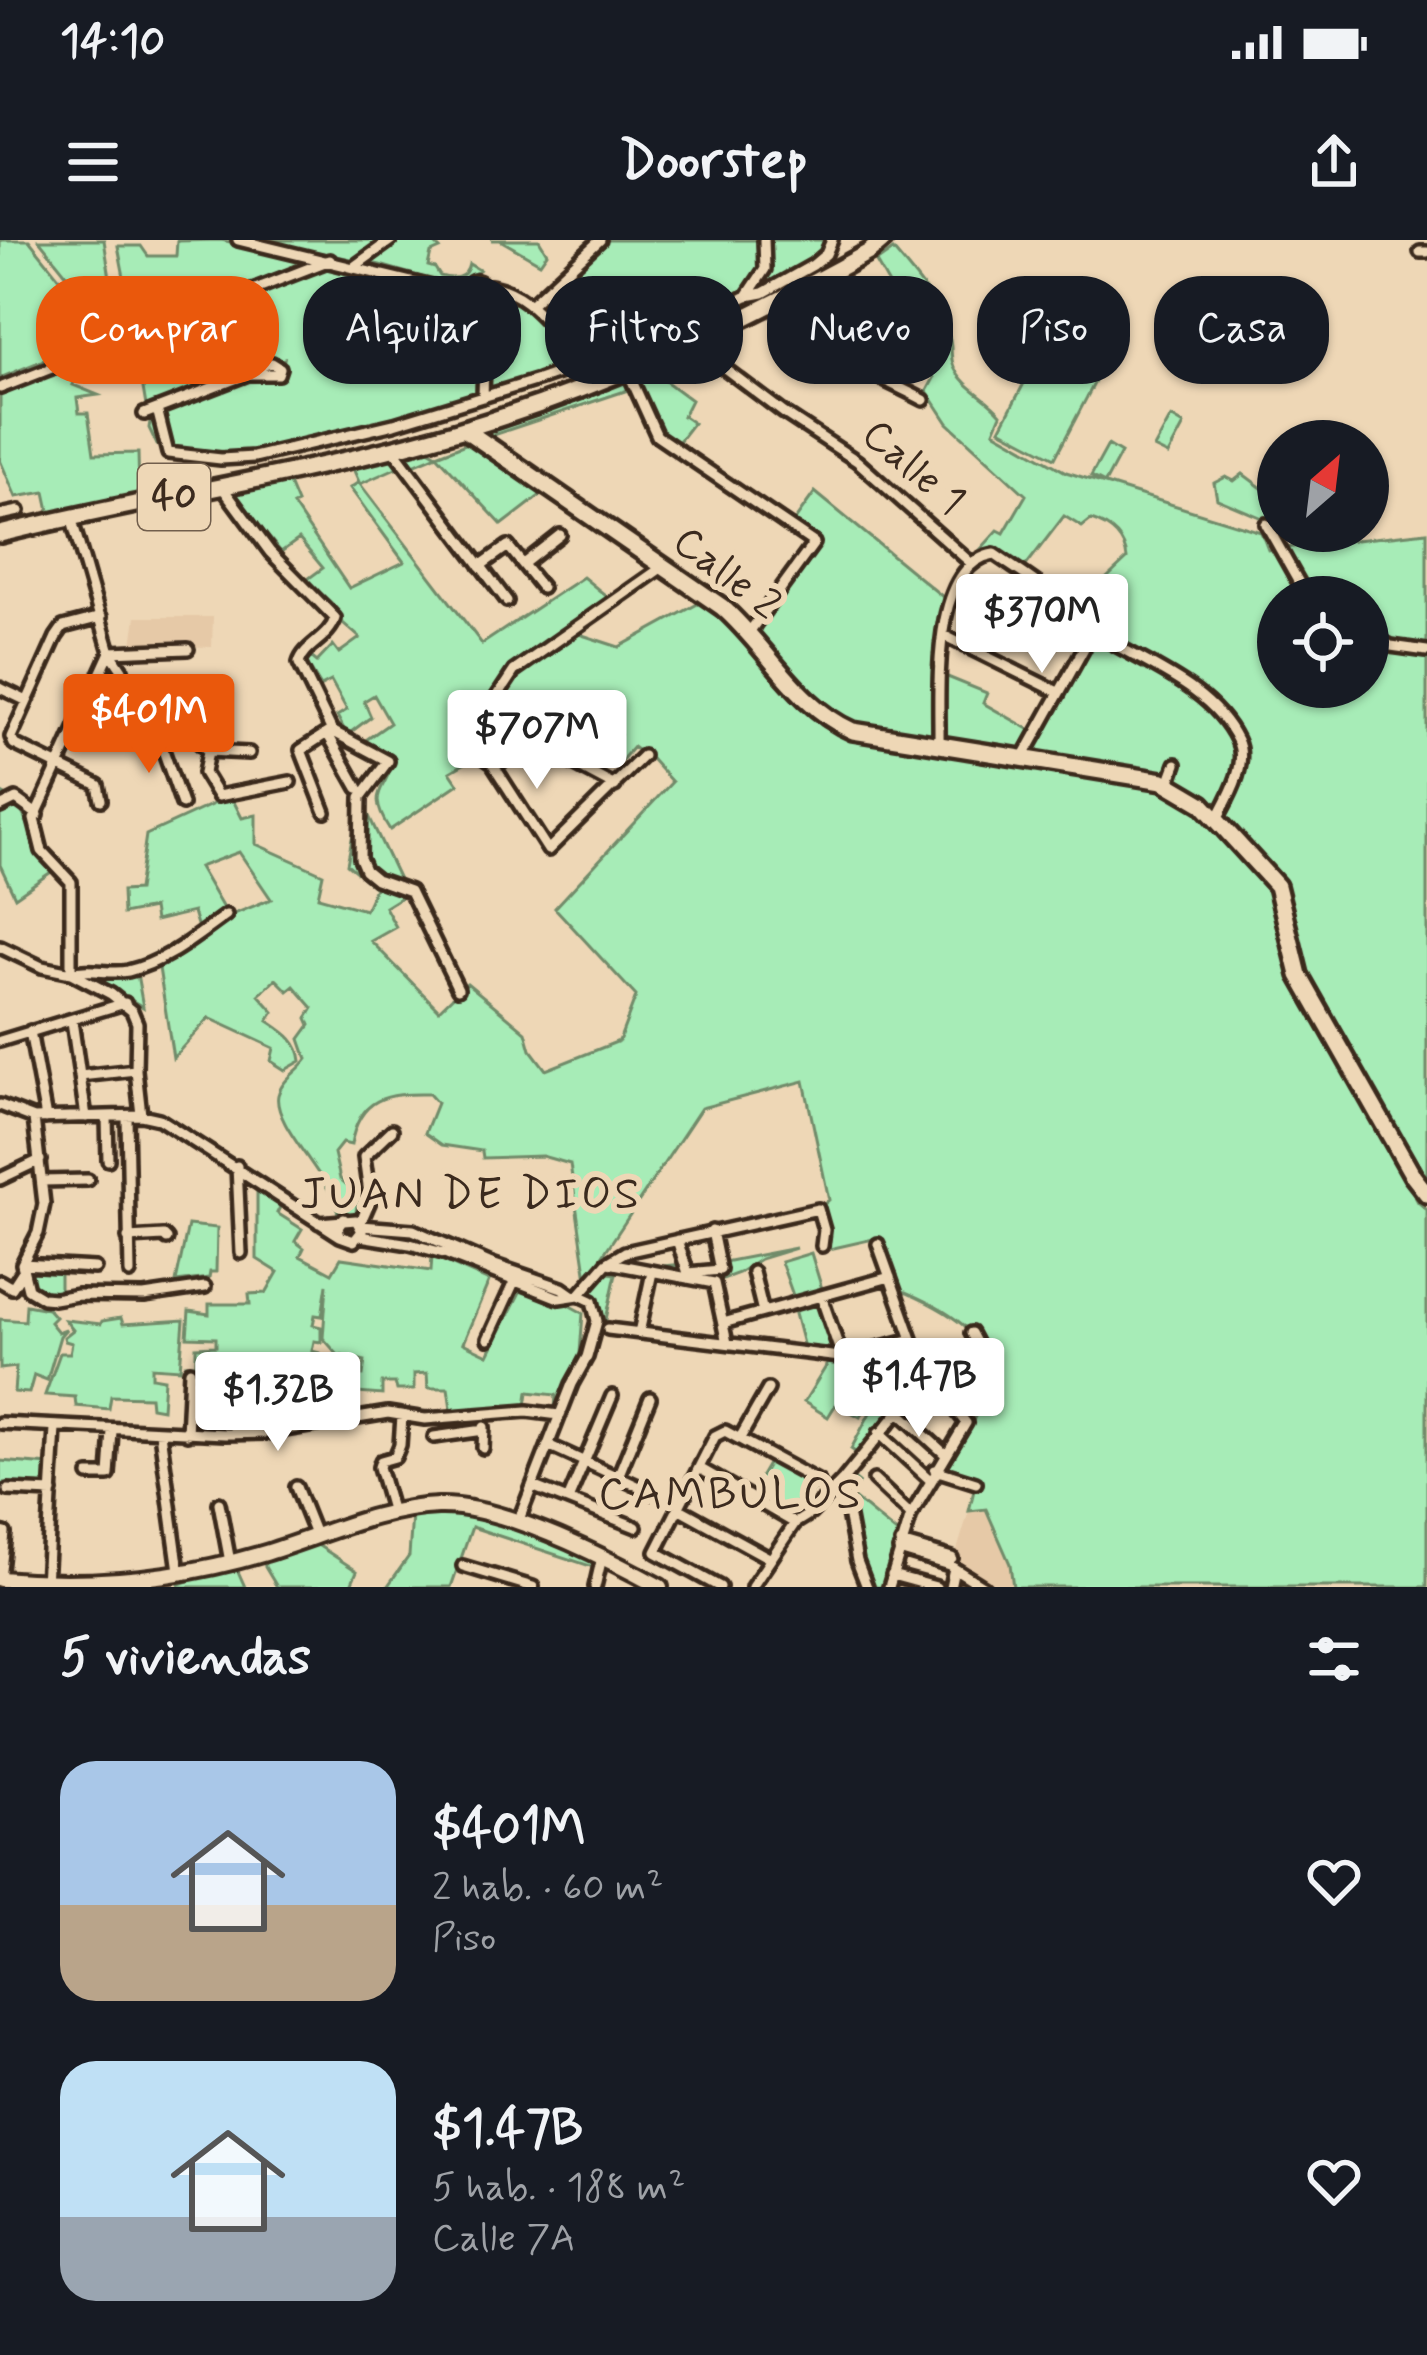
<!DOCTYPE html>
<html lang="es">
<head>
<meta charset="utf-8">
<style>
	body { margin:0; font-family:Mynerve,sans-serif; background:#242831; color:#f1f3f6; height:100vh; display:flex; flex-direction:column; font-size:45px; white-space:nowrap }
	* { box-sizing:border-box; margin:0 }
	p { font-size:39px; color:#9ea1a6 }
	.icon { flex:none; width:66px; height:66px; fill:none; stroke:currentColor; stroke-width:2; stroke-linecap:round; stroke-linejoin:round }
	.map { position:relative; height:1347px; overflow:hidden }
	.sheet { display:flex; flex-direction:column; background:#171b24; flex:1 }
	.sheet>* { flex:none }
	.hud { position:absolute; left:36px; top:36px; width:1356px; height:108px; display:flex; gap:24px }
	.needle { width:78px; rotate:28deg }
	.controls { position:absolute; left:1257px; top:180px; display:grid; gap:24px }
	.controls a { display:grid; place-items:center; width:132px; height:132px; border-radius:50%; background:#171b24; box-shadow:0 3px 9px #0004; font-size:60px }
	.price { position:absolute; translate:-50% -102px; padding:0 27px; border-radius:12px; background:#fff; color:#222; font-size:39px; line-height:78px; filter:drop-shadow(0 3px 6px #0008) }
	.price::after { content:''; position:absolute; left:50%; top:72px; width:36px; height:27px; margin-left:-18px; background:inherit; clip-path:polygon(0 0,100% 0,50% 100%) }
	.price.on { background:#ea580c; color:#fff }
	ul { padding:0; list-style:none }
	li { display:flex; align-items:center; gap:36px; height:300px; padding:0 60px }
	li span { display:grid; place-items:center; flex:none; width:336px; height:240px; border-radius:36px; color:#555 }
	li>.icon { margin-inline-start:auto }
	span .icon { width:144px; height:144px; fill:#fffc; stroke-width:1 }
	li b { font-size:51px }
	h2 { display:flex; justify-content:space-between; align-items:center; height:144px; padding:0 60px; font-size:51px }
	.chip { padding:0 42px; border-radius:48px; background:#171b24; box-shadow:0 3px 9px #0004; font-size:42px; line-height:108px }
	.chip.on { background:#ea580c; color:#fff }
	.status { display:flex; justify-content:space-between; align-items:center; height:84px; padding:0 60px; background:#171b24; direction:ltr }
	.status svg { height:33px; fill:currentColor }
	header { display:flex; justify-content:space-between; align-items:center; height:156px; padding:0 60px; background:#171b24; font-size:54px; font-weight:800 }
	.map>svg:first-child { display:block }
</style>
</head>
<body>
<div class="status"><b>14:10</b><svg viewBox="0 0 49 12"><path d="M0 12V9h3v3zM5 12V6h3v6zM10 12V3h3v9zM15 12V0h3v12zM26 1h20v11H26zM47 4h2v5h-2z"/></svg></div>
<header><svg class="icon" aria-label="menu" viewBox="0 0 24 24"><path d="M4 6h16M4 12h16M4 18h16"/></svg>Doorstep<svg class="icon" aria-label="share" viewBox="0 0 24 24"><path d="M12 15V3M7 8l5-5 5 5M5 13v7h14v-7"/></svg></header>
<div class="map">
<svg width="1427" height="1347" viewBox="0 0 1427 1347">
	<rect width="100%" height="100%" fill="#eed7b6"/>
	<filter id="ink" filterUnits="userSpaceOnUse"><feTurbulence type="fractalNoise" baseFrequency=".00833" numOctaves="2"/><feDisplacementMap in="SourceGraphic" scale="24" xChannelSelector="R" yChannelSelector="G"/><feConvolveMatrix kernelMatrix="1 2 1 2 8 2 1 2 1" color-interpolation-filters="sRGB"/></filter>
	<g filter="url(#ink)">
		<path fill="#e6c9a7" d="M 136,377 L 213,377 L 212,407 L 132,405 Z
			M 986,1268 L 1010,1325 L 1013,1347 L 992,1347 L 954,1320 L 969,1271 Z"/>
		<path fill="#a7ecb7" stroke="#718b6a" stroke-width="3" fill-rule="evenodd" d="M 0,0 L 29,0 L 98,86 L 93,100 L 0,138 Z
			M 39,0 L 104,0 L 118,89 L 112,91 Z
			M 221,0 L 301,17 L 303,23 L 134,88 L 118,6 L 141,6 L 148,16 L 176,16 L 177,1 Z
			M 259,0 L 431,0 L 440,9 L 431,13 L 428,26 L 435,28 L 440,36 C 453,40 466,39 469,24 L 479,30 L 456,47 L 380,25 Z
			M 491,0 L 539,0 L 547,13 L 540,23 L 500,0 Z
			M 604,0 L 761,0 C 762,28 758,45 732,60 L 586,116 L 580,112 L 591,92 L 586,90 L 572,106 L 535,64 L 570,36 Z
			M 767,0 L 827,0 L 821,12 L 761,50 L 770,19 Z
			M 893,10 C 916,37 940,64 950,99 C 952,108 950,118 954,127 C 964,148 987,157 1001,174 L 994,191 L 1066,232 L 1261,292 L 1268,310 L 1427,292 L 1427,942 L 1301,720 L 1286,658 L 1167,538 L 1030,514 L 1099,391 L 1062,360 L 1074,353 L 1094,350 L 1127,319 C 1125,298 1110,286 1091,280 L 1082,287 L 1064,276 L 1025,327 L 1000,312 L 984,309 L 970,321 L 998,290 L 1004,293 L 1026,255 L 948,183 L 927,151 L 934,138 L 924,106 L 876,22 ZM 1278,357 L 1368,357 L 1368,447 L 1278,447 Z
			M 335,24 L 464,57 L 479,68 L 477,156 L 252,213 L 182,211 L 157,205 L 149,188 L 151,176 L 244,139 L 280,136 L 284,119 L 146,166 L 135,100 Z
			M 490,49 C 524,59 544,84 568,110 L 570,114 L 562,126 L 487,154 L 489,65 L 484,57 Z
			M 1053,88 L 1108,117 L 1055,218 L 1000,189 Z
			M 85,115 L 73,145 L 98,155 L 77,158 L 79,173 L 88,173 L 94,214 L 138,213 L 139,253 L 137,257 L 50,275 L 45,252 L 16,257 L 0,220 L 0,149 Z
			M 693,115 L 703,121 L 664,140 L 691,160 L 683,176 L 693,183 L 676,205 L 659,191 L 633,136 Z
			M 627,139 L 631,149 L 484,198 L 480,190 Z
			M 1171,177 L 1184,185 L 1168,215 L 1154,208 Z
			M 473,201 L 546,251 L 502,285 L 437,215 L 409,227 L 401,215 L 425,208 L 437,215 Z
			M 1108,205 L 1121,213 L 1105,243 L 1091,236 Z
			M 388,215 L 398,227 L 360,244 L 482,404 L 583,337 L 610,359 L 507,432 L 467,495 L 467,508 L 474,518 L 450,532 L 458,544 L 390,590 C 360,544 397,550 389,513 L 363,502 L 390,483 L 374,455 L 364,461 L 371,477 L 347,495 L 337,476 L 347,470 L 331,441 L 321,446 L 306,422 L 311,417 L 317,422 L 333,405 L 339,413 L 360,398 L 343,383 C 340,365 319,353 305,341 L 323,328 L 299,299 L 281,312 L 241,264 L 235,250 L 287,239 L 297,263 L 293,265 L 349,348 L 404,322 L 350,248 L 359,242 L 351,224 Z
			M 1243,234 L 1278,260 L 1278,279 L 1262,278 L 1217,259 L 1214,243 L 1226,237 L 1234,241 Z
			M 815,252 L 943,357 L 936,498 L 852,484 L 806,456 L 754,391 L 820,303 L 792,284 Z
			M 703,361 L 721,372 L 758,408 L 777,439 L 821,485 L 852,500 L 1162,549 L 1208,579 L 1273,650 L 1289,729 L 1327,791 L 1418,962 L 1427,970 L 1427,1347 L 1013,1347 L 1010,1324 L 986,1269 L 969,1271 L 975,1246 L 936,1233 C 1009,1143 1013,1096 898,1049 L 882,1002 L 873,999 L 825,1010 L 829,992 L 818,969 L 829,960 L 804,841 L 701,868 L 587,1039 L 570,924 L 542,916 L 483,918 L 482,911 L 442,905 L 425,893 L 437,863 L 429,854 C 387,853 359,857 351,905 L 342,903 L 334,913 L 340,939 L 358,954 L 356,973 L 338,974 C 332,938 272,885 278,855 C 282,839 299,831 307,819 L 300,799 L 310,785 L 307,778 L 313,768 L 294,746 L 288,751 L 276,739 L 259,755 L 274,772 L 268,781 C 284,792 299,800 301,821 L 285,830 L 271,821 L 274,808 L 209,778 L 173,818 L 159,728 L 137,734 L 143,767 L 84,732 L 125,735 L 172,716 L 229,676 L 271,659 L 239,612 L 199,627 L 224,670 L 198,688 L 193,672 L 155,681 L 153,668 L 123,674 L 122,651 L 138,650 L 146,595 L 231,556 L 242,578 L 256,575 L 256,604 L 323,634 L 318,657 L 365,670 L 375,648 L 347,624 L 357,574 L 367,572 L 406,654 L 385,667 L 396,687 L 371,701 L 439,770 L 467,743 L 526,792 L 531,810 L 546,830 L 619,801 L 636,756 L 555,668 L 672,542 L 643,510 L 640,512 L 633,507 L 621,521 L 610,511 L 620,495 L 556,467 L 547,489 L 539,466 L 490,489 L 482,483 L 518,432 L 579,394 L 619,407 Z
			M 945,436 L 987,453 L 983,463 L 1034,492 L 1021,511 L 942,499 Z
			M 0,552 C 33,567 25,602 54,630 L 15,657 L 0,625 Z
			M 257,948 L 282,963 L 277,973 L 302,989 L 295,1001 L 304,1008 L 300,1016 L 332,1033 L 341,1018 L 431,1031 L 432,1016 L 489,1041 L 463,1103 L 488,1115 L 521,1050 L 559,1066 L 563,1062 L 583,1073 L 580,1113 L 555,1169 L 556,1155 L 528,1152 L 526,1166 L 452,1175 L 448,1148 L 428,1148 L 427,1133 L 414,1134 L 414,1150 L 397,1150 L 395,1143 L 382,1143 L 382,1155 L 357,1153 L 329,1159 L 330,1143 L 337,1134 L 363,1135 L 365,1121 L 338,1115 L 323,1098 L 327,1044 L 322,1076 L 315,1075 L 313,1085 L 321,1087 L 321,1102 L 314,1101 L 312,1111 L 320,1113 L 315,1131 L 304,1130 L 302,1145 L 312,1148 L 314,1169 L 286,1174 L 285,1160 L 267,1158 L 270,1137 L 250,1138 L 250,1125 L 220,1121 L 220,1159 L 194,1159 L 195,1132 L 187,1124 L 196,1124 L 196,1107 L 216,1106 L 216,1098 L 187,1097 L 189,1071 L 209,1074 L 209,1064 L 250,1064 L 249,1054 L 266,1053 L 278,1032 L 257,1019 Z
			M 188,985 L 217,988 L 216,1032 L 210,1032 L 209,1038 L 176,1042 Z
			M 796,1008 L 760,1019 L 739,1033 L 712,1043 L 614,1026 L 632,1013 L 636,1029 L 681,1024 L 691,1037 L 725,1032 L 724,1022 Z
			M 811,1013 L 823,1052 L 795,1061 L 781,1022 Z
			M 30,1029 L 60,1031 L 60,1053 L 40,1054 L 32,1045 Z
			M 609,1033 L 616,1034 L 605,1084 L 594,1082 L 585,1066 L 592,1046 Z
			M 821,1062 L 838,1114 L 804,1108 L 794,1070 Z
			M 26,1065 L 48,1069 L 55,1077 L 50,1082 L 58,1092 L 66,1089 L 60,1096 L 47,1140 L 34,1135 L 29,1153 L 14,1152 L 16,1127 L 0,1129 L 0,1079 L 25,1081 Z
			M 121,1078 L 123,1084 L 184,1080 L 180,1129 L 152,1127 L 152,1137 L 164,1139 L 162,1169 L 151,1167 L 150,1157 L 111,1156 L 109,1169 L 76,1166 L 75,1157 L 45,1155 L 60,1113 L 70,1113 L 72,1103 L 65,1101 L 64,1097 L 73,1090 L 65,1080 L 101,1084 L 102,1081 Z
			M 830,1120 L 919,1129 L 923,1137 L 859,1215 L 851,1209 L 887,1140 L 881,1138 L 876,1144 L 851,1132 L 845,1145 L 869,1158 L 860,1177 L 836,1164 L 828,1177 L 804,1162 Z
			M 771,1219 L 821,1244 L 785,1272 L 751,1253 Z
			M 0,1221 L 49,1225 L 48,1249 L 0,1245 Z
			M 848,1234 L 859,1243 L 850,1255 L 899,1295 L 883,1347 L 869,1347 L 862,1331 L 844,1240 Z
			M 441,1270 L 517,1288 L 598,1323 L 596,1328 L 472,1287 L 451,1347 L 387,1347 L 409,1316 L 412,1275 Z
			M 313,1302 L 357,1331 L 350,1347 L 277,1347 L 265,1327 L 264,1317 Z
			M 228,1327 L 237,1329 L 245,1347 L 180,1347 L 179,1344 Z"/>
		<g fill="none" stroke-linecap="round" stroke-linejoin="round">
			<g stroke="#3b2a1e" stroke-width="18">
				<path id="minor" d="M 238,0 L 453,52 L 469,52
					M 1420,12 L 1427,12
					M 355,26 L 391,0
					M468 49a8 8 0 1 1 16 0a8 8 0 1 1-16 0Z
					M 483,45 C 532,49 553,94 586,122
					M 480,56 L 485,86 L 483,157
					M 747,56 L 765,29 L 764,0
					M 531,64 L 600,0
					M 774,66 C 815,113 869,131 924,160
					M 691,103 L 784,173 L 857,221 L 972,324
					M 628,132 L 657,196 L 814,303 L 750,391
					M 248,134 L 278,134 L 280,128
					M 0,148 L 330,20
					M 157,169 L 168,213 L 221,219 L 254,217 L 394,184 L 538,140 L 678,91 L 747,56 L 763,53 L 813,25 L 826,14 L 832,0
					M 144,174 L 248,134 L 253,128 L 272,123 L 280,128
					M 392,208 L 507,361
					M 222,247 L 270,312 L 335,378 C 330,398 304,405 299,423 L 332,491 L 388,521 L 361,557 L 360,618 L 365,630 L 376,639 L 410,651 L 458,749
					M 0,275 L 19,271
					M 71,277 L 110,412 L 34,579 L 42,611 L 71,642 L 71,733
					M 1266,284 L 1307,357
					M 523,324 L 560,295
					M 480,326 L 508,306 L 542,348
					M 1368,394 L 1391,406 L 1427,411
					M 945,396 L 1058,452
					M 110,412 L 122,430 L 142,501 C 157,501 163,484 179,484 L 208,511 L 249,513
					M 110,412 L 188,409
					M 0,448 L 27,461
					M 332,491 L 327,493 L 358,548
					M 157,493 L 182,564
					M 939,505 C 940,455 929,325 994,314 C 1014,328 1036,341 1055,357 C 1069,369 1082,384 1097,394 C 1144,424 1211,446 1237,500 C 1249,524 1228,558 1217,579
					M 208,511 L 204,533 L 218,556 L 290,542
					M 643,516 L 548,610 L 492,523 L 470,507 L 471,496 L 514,431 L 661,328
					M 1024,516 L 1093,392
					M 492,523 L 538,512 L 553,513 L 615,546
					M 1169,543 L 1176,524
					M 101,560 L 98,545 L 14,504 L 11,497 L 56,397 L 63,387 L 101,377
					M 0,567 L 16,559 L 38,575
					M 325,572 L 301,510 L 327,493
					M 0,707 L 42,727 L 71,733 L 111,754 L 132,771 L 137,783 L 136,830 L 141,875
					M 71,733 C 91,727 109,735 128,731 C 166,722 195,697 226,675
					M 72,781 L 86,877
					M 30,791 L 46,878
					M 0,801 L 125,763
					M 80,836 L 136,830
					M 0,865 L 34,878 L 141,875 L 159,879 L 340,996
					M 107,877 L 108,920
					M 127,877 L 130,1033
					M 34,878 L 44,964 L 38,993 L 22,1024 L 28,1049 L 43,1058 L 54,1059 L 77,1055 L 144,1056 L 205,1047
					M 237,926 L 241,1013
					M 0,939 L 40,920
					M 42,941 L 88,940
					M 319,983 L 356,980 L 362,991 L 354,1001 L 340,996 L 338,987 L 344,979
					M 360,984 L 370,961 L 364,917 L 392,890
					M 361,986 L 413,990 L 489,1023 L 562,1048 L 572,1055
					M 360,996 L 410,1004 L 447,1014 L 559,1058 L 579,1055 L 592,1061 L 597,1081 L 587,1117 L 572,1144 L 518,1282
					M 128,998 L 164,996 L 167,999
					M 677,1000 L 688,1033 L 720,1030 L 712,991
					M 878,1004 L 922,1127 L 966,1183 L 911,1275 L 889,1347
					M 609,1023 L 714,1043 L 727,1103
					M 22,1024 L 95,1028
					M 753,1032 L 763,1072
					M 0,1041 L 12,1048 L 23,1031
					M 579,1055 L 607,1023 L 625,1012 L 818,969 L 824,990 L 822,1006
					M 821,1056 L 842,1117 L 912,1099
					M 723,1083 L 890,1037
					M 608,1089 L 922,1127
					M 639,1093 L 652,1032
					M 488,1099 L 514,1042
					M 321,1127 L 324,1184
					M 898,1171 L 946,1215
					M 958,1173 C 988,1140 993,1133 971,1093
					M 0,1183 L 225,1194 L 266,1193 L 388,1173 L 425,1179 L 527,1171 L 559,1175
					M 160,1193 L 179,1331
					M 879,1193 L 929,1239
					M 187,1194 L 190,1131
					M 234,1194 L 235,1125
					M 434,1197 L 484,1190
					M 740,1198 L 768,1149
					M 548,1205 L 653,1253
					M 483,1208 L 484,1187
					M 699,1228 L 795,1283
					M 935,1230 L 976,1243
					M 619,1234 L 650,1158
					M 89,1235 L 109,1235 L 112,1191
					M 874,1240 L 911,1275
					M 842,1241 L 857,1321 L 867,1347
					M 532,1246 L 636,1287
					M 296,1247 L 316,1297
					M 8,1250 L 52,1252
					M 568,1260 L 612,1156
					M 219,1263 L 230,1322
					M 678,1268 L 769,1318
					M 392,1273 L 379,1227 L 381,1221 L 395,1217 L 400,1205 L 402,1176
					M 0,1292 L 5,1293 L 0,1339
					M 901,1303 L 952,1318
					M 899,1310 L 949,1325 L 984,1347
					M 463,1326 L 533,1347
					M 892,1335 L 936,1347
					M 46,1344 L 55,1188
					M 595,1347 L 602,1317
					M 720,1347 L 656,1312 L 715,1196 L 725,1191 L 819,1242
					M 752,1347 L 795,1283 L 811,1273 L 842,1241 L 927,1137
					M 950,1347 L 954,1328"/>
			</g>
			<g stroke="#3b2a1e" stroke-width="22">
				<path id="secondary" d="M 0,1339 C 88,1347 177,1339 262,1314 C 319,1297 379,1268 438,1266 C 501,1264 605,1317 660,1347"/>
			</g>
			<g stroke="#3b2a1e" stroke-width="24">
				<path id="primary" d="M 464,189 L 722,367 C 767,406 796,466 853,491 L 1163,541 L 1202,564 L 1277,646 L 1299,735 L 1413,936 L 1427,954
					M 0,294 C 153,256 310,235 461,190 C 605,147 738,85 869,12 L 883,0"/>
			</g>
			<use href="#minor" stroke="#eed7b6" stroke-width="9"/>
			<use href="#secondary" stroke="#eed7b6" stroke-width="14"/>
			<use href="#primary" stroke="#eed7b6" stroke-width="15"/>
		</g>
	</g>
	<g text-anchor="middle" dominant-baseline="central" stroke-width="12" stroke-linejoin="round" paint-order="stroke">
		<rect fill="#eed7b6" stroke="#715e4c" stroke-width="3" x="138" y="224" width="72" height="66" rx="9"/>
		<g font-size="39" font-weight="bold" fill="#3b2a1e">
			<text x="174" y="257">40</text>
		</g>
		<g font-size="42" fill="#3b2a1e" stroke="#eed7b6">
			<text transform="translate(913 228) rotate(41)">Calle 1</text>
			<text transform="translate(726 334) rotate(38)">Calle 2</text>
		</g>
		<g font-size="45" letter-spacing="3" fill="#3b2a1e" stroke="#eed7b6">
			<text x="471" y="955">JUAN DE DIOS</text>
			<text x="731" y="1255">CAMBULOS</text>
		</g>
	</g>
</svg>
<div class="controls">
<a><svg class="needle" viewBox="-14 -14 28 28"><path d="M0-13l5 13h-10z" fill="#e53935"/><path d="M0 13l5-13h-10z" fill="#9ea1a6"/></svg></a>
<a><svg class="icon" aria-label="locate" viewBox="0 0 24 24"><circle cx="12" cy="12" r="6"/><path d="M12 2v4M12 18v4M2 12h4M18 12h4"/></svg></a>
</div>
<b class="price" style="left:1042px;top:436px">$370M</b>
<b class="price on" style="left:149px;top:536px">$401M</b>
<b class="price" style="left:537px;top:552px">$707M</b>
<b class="price" style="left:919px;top:1200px">$1.47B</b>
<b class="price" style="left:278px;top:1214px">$1.32B</b>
<div class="hud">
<a class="chip on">Comprar</a>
<a class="chip">Alquilar</a>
<a class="chip">Filtros</a>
<a class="chip">Nuevo</a>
<a class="chip">Piso</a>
<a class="chip">Casa</a>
</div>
</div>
<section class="sheet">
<h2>5 viviendas<svg class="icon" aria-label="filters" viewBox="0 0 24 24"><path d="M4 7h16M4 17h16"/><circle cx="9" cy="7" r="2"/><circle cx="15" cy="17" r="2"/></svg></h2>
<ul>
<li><span style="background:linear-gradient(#a9c7e8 60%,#b9a48a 0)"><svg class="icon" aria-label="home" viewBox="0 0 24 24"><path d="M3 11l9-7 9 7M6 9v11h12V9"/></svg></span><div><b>$401M</b><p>2 hab. · 60 m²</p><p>Piso</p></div><svg class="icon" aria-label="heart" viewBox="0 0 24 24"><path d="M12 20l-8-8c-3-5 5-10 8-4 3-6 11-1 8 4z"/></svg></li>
<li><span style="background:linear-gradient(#bfe0f5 65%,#9aa5b1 0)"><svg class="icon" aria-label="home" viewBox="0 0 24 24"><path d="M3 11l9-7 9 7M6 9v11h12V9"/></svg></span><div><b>$1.47B</b><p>5 hab. · 188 m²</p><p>Calle 7A</p></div><svg class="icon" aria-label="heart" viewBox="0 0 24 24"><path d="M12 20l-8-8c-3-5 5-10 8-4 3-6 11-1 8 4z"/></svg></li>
</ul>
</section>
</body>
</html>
